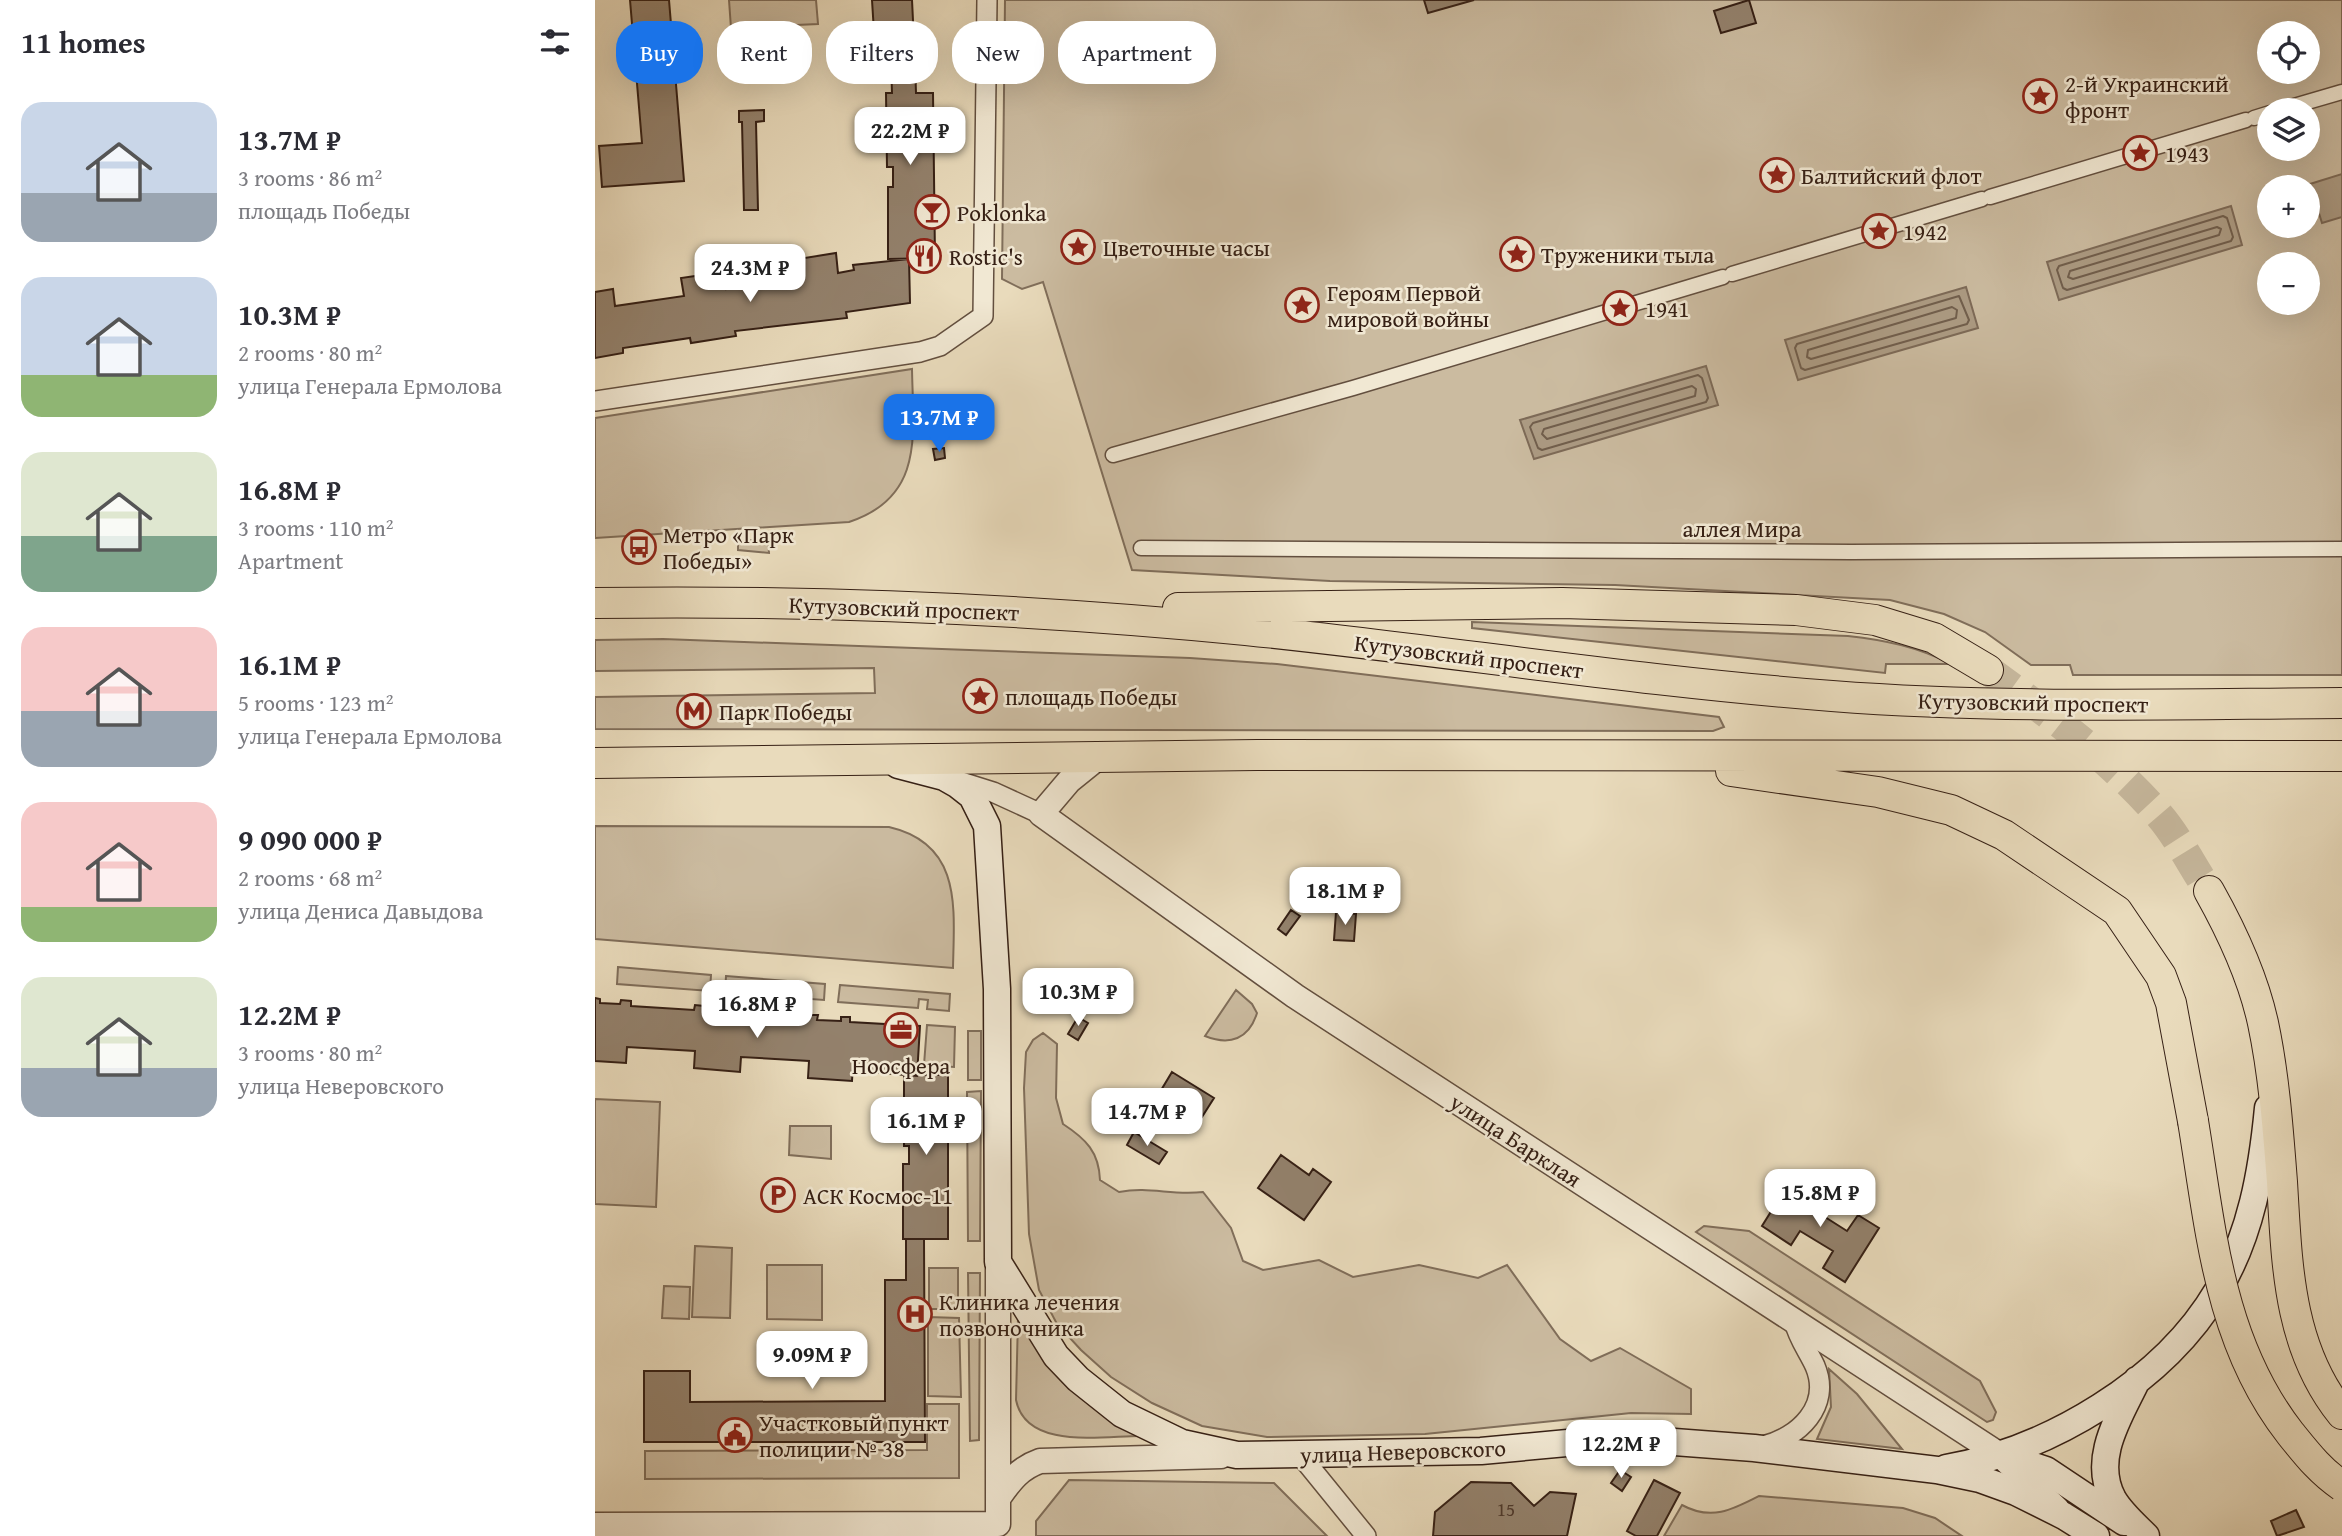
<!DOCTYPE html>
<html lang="en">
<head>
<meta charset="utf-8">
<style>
	body { margin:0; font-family:"Gentium Book Plus",serif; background:#f2f2f3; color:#2b2b33; height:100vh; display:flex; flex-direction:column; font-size:26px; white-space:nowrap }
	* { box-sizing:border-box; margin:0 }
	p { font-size:23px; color:#7c7c81 }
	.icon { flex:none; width:38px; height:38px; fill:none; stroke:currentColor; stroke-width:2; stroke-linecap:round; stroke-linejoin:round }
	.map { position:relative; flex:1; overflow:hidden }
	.drawer { display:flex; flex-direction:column; background:#fff; width:595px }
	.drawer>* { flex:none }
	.banner { position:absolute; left:21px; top:21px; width:665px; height:63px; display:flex; gap:14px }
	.tools { position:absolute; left:1662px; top:21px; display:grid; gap:14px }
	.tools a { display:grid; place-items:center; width:63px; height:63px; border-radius:50%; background:#fff; box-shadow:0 7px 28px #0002; font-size:35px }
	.price { position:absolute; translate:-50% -60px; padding:0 16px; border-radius:14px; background:#fff; color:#222; font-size:23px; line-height:46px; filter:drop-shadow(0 2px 4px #0008) }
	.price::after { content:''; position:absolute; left:50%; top:42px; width:21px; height:16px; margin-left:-10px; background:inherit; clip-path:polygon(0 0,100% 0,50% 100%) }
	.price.selected { background:#1a73e8; color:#fff }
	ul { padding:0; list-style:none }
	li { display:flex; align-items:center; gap:21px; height:175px; padding:0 21px }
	li span { display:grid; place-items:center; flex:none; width:196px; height:140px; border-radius:21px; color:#555 }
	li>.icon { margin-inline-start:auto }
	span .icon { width:84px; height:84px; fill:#fffc; stroke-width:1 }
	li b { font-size:30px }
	h2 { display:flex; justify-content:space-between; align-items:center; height:84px; padding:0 21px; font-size:30px }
	.tag { padding:0 24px; border-radius:28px; background:#fff; box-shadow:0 7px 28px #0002; font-size:24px; line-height:63px }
	.tag.selected { background:#1a73e8; color:#fff }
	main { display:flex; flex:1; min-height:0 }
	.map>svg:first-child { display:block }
</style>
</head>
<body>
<main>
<section class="drawer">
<h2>11 homes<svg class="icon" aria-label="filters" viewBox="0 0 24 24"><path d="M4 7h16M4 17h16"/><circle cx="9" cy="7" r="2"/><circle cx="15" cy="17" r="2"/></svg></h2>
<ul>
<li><span style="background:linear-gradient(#c9d6e8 65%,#9aa5b1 0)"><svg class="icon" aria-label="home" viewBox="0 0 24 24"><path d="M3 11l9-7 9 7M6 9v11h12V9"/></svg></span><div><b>13.7M ₽</b><p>3 rooms · 86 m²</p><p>площадь Победы</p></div></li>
<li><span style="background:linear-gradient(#c9d6e8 70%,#8fb573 0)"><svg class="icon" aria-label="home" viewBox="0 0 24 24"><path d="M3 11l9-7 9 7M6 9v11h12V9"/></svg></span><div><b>10.3M ₽</b><p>2 rooms · 80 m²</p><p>улица Генерала Ермолова</p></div></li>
<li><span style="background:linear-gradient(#dfe7d0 60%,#7fa58c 0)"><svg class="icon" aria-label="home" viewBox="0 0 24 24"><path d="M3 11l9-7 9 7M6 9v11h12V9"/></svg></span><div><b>16.8M ₽</b><p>3 rooms · 110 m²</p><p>Apartment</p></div></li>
<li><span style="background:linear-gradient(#f6c9c9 60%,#9aa5b1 0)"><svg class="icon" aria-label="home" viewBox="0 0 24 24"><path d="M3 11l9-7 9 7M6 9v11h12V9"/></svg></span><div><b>16.1M ₽</b><p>5 rooms · 123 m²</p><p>улица Генерала Ермолова</p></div></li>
<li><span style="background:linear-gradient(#f6c9c9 75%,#8fb573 0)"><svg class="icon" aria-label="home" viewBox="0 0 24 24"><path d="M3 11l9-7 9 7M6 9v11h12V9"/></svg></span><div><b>9 090 000 ₽</b><p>2 rooms · 68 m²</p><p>улица Дениса Давыдова</p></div></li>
<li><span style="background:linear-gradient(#dfe7d0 65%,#9aa5b1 0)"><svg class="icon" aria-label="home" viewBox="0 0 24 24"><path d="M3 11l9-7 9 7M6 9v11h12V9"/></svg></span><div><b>12.2M ₽</b><p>3 rooms · 80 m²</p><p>улица Неверовского</p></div></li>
</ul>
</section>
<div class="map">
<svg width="1747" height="1536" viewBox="0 0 1747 1536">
	<rect width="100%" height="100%" fill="#e9dbbc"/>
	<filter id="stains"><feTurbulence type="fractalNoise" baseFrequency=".00286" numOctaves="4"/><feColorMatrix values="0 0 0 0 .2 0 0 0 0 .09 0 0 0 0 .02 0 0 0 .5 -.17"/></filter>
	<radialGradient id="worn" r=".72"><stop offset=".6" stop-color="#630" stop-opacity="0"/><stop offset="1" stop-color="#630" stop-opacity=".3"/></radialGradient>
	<path fill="#cbbba0" stroke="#806e5a" stroke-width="2" fill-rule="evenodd" d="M 134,0 L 221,0 L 223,24 L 136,28 Z
		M 410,0 L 1747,0 L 1747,675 L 1478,675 L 1475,665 L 1436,665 L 1390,632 L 1349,614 L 1295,600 L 1020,585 L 735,581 L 537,570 L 448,282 L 427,289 L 407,279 ZM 1675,33 L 1713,33 L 1713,72 L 1675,72 ZM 1675,110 L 1713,110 L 1713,149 L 1675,149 ZM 1675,187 L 1713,187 L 1713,226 L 1675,226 ZM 1675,264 L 1713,264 L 1713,303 L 1675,303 Z
		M 317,369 C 318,434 330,497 254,522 L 0,538 L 0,418 Z
		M 173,539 L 174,553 L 143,550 L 143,541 Z
		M 877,622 L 1253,636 C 1290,640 1323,647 1356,664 L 1291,664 L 1290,673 L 877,628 Z
		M 68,639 L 595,658 L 682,664 L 1124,717 L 1129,727 L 1118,731 L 0,729 L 0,697 L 280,693 L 279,668 L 0,671 L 0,640 Z
		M 0,826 L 294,827 C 368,844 359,909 358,968 L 0,939 Z
		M 23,967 L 116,975 L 115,991 L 22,984 Z
		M 131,976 L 230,984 L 229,1000 L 130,993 Z
		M 245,985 L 355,994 L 354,1011 L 332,1009 L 333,1000 L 324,999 L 323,1008 L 243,1002 Z
		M 641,990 L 657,1004 L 662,1013 C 654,1039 635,1046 610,1036 Z
		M 332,1025 L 360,1027 L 359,1067 L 329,1065 Z
		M 373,1031 L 386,1031 L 386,1080 L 373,1080 Z
		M 448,1033 L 462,1044 L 461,1098 L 468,1124 C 491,1139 504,1152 505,1180 L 524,1192 C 555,1186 577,1196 608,1192 L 636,1228 L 648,1261 L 668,1270 L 724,1260 L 758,1277 L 824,1265 L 883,1278 L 912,1265 L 965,1339 L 996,1361 L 1025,1348 L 1096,1389 L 1096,1414 L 1036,1413 L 830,1434 L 672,1437 L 607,1426 L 557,1403 L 516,1377 L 486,1350 L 462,1324 L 444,1290 L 434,1234 L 429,1088 L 431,1052 L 438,1040 Z
		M 386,1091 L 385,1241 L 373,1241 L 372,1092 Z
		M 0,1099 L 65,1102 L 61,1207 L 0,1204 Z
		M 195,1126 L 236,1126 L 236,1159 L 194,1155 Z
		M 1109,1226 L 1154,1231 L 1385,1381 L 1401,1412 L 1398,1420 L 1392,1422 L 1101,1232 Z
		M 100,1246 L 137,1248 L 135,1318 L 97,1317 Z
		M 172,1265 L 227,1265 L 227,1320 L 172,1319 Z
		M 334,1268 L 363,1268 L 363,1309 L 334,1309 Z
		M 373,1273 L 385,1273 L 384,1440 L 375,1441 Z
		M 69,1286 L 95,1287 L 94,1319 L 67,1318 Z
		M 333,1317 L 364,1318 L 366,1397 L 333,1396 Z
		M 423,1318 L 545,1436 C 507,1436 431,1450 421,1400 Z
		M 1234,1369 L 1262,1394 L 1307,1449 L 1222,1439 L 1236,1407 Z
		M 332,1404 L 364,1404 L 364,1478 L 50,1479 L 50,1451 L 332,1450 Z
		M 474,1480 L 679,1483 L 732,1536 L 441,1536 L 441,1521 Z
		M 1164,1496 L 1308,1508 L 1340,1518 L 1367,1536 L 1069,1536 L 1087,1505 C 1116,1521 1137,1510 1164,1496 Z"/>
	<path fill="#ac9b83" stroke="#7d6a57" stroke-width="2" d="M 1747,174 L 1747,217 L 1727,223 L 1715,184 Z
		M 1636,206 L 1647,245 L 1464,300 L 1452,262 Z
		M 1371,287 L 1383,328 L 1203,380 L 1190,340 Z
		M 1111,366 L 1123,405 L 939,459 L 925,420 Z"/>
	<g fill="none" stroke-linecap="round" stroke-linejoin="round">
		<path stroke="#715e4c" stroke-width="2" d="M 1628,216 L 1632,218 L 1638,237 L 1636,241 L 1472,290 L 1468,288 L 1462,270 L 1464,266 Z
			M 1622,227 L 1626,229 L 1624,235 L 1478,279 L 1473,277 L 1475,271 Z
			M 1364,296 L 1374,320 L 1372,324 L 1210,370 L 1206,368 L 1200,348 L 1202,344 Z
			M 1357,307 L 1362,310 L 1361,318 L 1216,359 L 1212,357 L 1213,350 Z
			M 1103,375 L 1107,378 L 1113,398 L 1111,402 L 947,450 L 943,448 L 935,427 L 938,423 Z
			M 1097,386 L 1101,389 L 1100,396 L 952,439 L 947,434 L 949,429 Z"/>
	</g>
	<path fill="#93816c" stroke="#362015" stroke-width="2" d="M 74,0 L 89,181 L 7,187 L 4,146 L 47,143 L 35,0 Z
		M 277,0 L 317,0 L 320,62 L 296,62 L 295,48 L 280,48 Z
		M 829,0 L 879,0 L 833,13 Z
		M 1154,0 L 1161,23 L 1126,33 L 1119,11 Z
		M 296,62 L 320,62 L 321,93 L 338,93 L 340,258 L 293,259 L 293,187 L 298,187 L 298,167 L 292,167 L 291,93 L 297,93 Z
		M 169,110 L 169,121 L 161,122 L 163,210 L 149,210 L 147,122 L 144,122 L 144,111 Z
		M 241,253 L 243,273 L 259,270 L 258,265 L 314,259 L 315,303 L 251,312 L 252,318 L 140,331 L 141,336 L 96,343 L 95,338 L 28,348 L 28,353 L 0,358 L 0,292 L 18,289 L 20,306 L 89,296 L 86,278 L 128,272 L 131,289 L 199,279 L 197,260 Z
		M 349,448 L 350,458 L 340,460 L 338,449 Z
		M 696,910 L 705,916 L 691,935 L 683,929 Z
		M 741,912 L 761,914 L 759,941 L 739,940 Z
		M 0,998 L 5,999 L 5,1003 L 25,1004 L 26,1000 L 36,1001 L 36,1006 L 99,1010 L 100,1005 L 109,1006 L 109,1011 L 132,1013 L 132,1008 L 141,1009 L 141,1014 L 214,1019 L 214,1015 L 223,1015 L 222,1020 L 246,1021 L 246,1017 L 255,1017 L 255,1022 L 325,1026 L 322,1076 L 275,1072 L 275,1065 L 258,1064 L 257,1081 L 213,1078 L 214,1061 L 146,1057 L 145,1072 L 99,1068 L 100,1051 L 32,1047 L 31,1063 L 0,1061 Z
		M 483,1017 L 493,1023 L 483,1040 L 473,1034 Z
		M 577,1072 L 619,1098 L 607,1117 L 565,1092 Z
		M 309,1075 L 353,1075 L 353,1239 L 308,1239 L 308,1164 L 314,1164 L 314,1146 L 309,1146 Z
		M 539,1132 L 572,1152 L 564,1164 L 532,1145 Z
		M 686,1155 L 714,1175 L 718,1169 L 736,1182 L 709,1220 L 663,1188 Z
		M 1197,1178 L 1227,1197 L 1219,1210 L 1252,1231 L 1263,1215 L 1284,1228 L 1250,1282 L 1228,1268 L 1238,1251 L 1205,1231 L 1196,1245 L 1167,1226 Z
		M 311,1239 L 329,1239 L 330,1442 L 49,1442 L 49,1371 L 95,1371 L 95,1402 L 290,1401 L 290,1280 L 311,1280 Z
		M 1025,1470 L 1036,1477 L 1027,1491 L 1016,1483 Z
		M 1059,1480 L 1085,1493 L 1062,1536 L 1041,1536 L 1032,1531 Z
		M 876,1482 L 916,1483 L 939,1506 L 955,1492 L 981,1494 L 972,1536 L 838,1536 L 840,1512 Z
		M 1701,1510 L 1709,1527 L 1682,1536 L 1676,1521 Z"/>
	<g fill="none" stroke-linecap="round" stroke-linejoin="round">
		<path stroke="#c5b69b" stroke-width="30" stroke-dasharray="30 15" stroke-linecap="butt" d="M 1393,670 C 1454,714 1514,758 1564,815 C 1583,837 1597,866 1614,891"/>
		<g stroke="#634f3f" stroke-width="17">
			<path id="pedestrian" d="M 1685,110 L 1747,92
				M 1659,118 L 1675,113
				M 1395,197 L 1651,120
				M 1137,274 L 1387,199
				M 518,455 L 758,388 L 1128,277
				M 546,548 L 1256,552 L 1747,549"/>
		</g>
		<g stroke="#634f3f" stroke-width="22">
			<path id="minor" d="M 0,401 L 325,352 L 345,346 L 388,316 L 392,0
				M 363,781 L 398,792 L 446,814
				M 1168,1446 C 1203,1438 1237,1406 1220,1366 C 1213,1351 1203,1338 1199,1321
				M 706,1456 L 771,1536"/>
		</g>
		<g stroke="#634f3f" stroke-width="27">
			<path id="tertiary" d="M 505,756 L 474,781 L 446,814 L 700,996 L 1405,1455 L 1462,1509
				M 404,1497 C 416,1480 425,1468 445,1461 L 626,1456
				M 0,1525 L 403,1524 L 403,1262"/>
		</g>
		<g stroke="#362015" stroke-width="29">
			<path id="secondary" d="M 303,765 L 349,777 L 363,785 L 377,796 L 392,826 L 402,989 L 403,1262 L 461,1356 L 483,1379 L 527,1414 L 587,1443 L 642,1455 L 886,1451 L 1026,1438 L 1159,1448 L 1342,1470 L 1385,1479 L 1421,1492 L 1469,1516 L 1501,1536
				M 1542,1380 C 1525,1416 1496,1458 1518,1499 C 1526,1513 1540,1525 1551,1536
				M 1405,1455 L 1451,1470 L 1529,1522
				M 1351,1468 C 1454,1450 1569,1382 1623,1290 C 1656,1235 1667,1171 1673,1108"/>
		</g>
		<g stroke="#362015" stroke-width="32">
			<path id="primary" d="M 0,603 C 217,600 435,609 651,630 C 846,650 1041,681 1237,696 C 1406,709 1577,704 1747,703
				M 583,608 L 967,603 L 1201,610 L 1280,620 L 1339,638 L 1393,670
				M 0,763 L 662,755 L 1747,756
				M 1136,771 L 1283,792 L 1356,810 L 1409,835 L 1522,911 L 1566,976 L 1576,1003 L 1598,1121
				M 1614,891 C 1637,932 1658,977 1668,1023 C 1679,1075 1683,1130 1687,1182 C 1692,1264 1693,1347 1747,1414"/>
		</g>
		<use href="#pedestrian" stroke="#f1e8d3" stroke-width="14"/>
		<use href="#minor" stroke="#f1e8d3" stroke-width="19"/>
		<use href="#tertiary" stroke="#f1e8d3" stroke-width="24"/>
		<use href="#secondary" stroke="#f1e8d3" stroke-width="26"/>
		<use href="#primary" stroke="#e9dbbc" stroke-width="30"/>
		<g stroke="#362015" stroke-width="32" stroke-linecap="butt">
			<path id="primary-bridge" d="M 1598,1121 C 1616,1231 1624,1342 1695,1433 C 1712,1454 1725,1471 1747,1486"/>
		</g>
		<use href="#primary-bridge" stroke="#e9dbbc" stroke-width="30"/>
	</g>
	<defs>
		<g id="sight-ring" transform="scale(1.75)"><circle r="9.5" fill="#f1e8d3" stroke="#8f2418" stroke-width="1.5"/><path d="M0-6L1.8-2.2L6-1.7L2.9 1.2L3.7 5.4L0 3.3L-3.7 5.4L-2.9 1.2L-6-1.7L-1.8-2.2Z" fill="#8f2418"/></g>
		<g id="bar-ring" transform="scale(1.75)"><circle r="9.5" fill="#f1e8d3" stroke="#8f2418" stroke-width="1.5"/><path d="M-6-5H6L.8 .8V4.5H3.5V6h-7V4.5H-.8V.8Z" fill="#8f2418"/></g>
		<g id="restaurant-ring" transform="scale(1.75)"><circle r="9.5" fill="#f1e8d3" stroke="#8f2418" stroke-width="1.5"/><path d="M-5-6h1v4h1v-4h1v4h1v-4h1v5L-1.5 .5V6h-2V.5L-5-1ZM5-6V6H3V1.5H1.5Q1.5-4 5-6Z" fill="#8f2418"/></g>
		<g id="bus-ring" transform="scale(1.75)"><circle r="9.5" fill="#f1e8d3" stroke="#8f2418" stroke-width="1.5"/><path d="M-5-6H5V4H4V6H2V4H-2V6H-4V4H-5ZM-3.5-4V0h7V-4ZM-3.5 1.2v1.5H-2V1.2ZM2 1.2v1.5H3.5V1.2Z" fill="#8f2418"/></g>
		<g id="metro-ring" transform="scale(1.75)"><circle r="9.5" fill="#f1e8d3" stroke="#8f2418" stroke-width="1.5"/><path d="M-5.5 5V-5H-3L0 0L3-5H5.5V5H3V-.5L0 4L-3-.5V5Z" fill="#8f2418"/></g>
		<g id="office-ring" transform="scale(1.75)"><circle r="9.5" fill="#f1e8d3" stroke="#8f2418" stroke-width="1.5"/><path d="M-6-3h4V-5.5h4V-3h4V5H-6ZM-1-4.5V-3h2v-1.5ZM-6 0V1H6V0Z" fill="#8f2418"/></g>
		<g id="parking-ring" transform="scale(1.75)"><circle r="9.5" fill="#f1e8d3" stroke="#8f2418" stroke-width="1.5"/><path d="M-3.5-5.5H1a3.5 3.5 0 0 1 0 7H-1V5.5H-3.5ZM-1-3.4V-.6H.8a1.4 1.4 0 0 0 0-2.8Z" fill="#8f2418"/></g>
		<g id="hospital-ring" transform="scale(1.75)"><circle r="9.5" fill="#f1e8d3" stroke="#8f2418" stroke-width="1.5"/><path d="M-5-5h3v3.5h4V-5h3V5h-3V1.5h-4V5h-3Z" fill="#8f2418"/></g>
		<g id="civic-ring" transform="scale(1.75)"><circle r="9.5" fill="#f1e8d3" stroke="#8f2418" stroke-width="1.5"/><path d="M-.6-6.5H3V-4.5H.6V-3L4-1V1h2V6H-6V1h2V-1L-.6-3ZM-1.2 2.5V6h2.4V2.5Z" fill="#8f2418"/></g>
	</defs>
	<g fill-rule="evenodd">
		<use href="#sight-ring" x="1445" y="96"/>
		<use href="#sight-ring" x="1545" y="153"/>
		<use href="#sight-ring" x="1182" y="175"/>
		<use href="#bar-ring" x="337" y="212"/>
		<use href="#sight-ring" x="1284" y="231"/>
		<use href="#sight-ring" x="483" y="247"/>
		<use href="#sight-ring" x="922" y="254"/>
		<use href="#restaurant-ring" x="329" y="256"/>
		<use href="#sight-ring" x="707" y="305"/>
		<use href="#sight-ring" x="1025" y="308"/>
		<use href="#bus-ring" x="44" y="547"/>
		<use href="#sight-ring" x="385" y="696"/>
		<use href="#metro-ring" x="99" y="711"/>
		<use href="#office-ring" x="306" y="1030"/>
		<use href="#parking-ring" x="183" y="1195"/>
		<use href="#hospital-ring" x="320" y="1314"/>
		<use href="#civic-ring" x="140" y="1435"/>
	</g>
	<g text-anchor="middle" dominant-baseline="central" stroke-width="5" stroke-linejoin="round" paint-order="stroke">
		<g font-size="19" fill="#4d382b">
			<text x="911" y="1509">15</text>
		</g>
		<g font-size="23" fill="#362015" stroke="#f1e8d3" text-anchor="start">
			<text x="1470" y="83">2-й Украинский<tspan x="1470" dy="26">фронт</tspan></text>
			<text x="1570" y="153">1943</text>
			<text x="1206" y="175">Балтийский флот</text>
			<text x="362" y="212">Poklonka</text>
			<text x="1308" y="231">1942</text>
			<text x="508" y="247">Цветочные часы</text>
			<text x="946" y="254">Труженики тыла</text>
			<text x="354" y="256">Rostic's</text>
			<text x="732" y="292">Героям Первой<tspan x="732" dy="26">мировой войны</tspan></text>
			<text x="1050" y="308">1941</text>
			<text x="68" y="534">Метро «Парк<tspan x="68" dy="26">Победы»</tspan></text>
			<text x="410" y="696">площадь Победы</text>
			<text x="124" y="711">Парк Победы</text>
			<text x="306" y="1065" text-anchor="middle">Ноосфера</text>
			<text x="208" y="1195">АСК Космос-11</text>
			<text x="344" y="1301">Клиника лечения<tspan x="344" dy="26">позвоночника</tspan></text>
			<text x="164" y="1422">Участковый пункт<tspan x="164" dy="26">полиции № 38</tspan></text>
		</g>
		<g font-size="23" fill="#362015" stroke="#f1e8d3">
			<text x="1147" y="528">аллея Мира</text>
			<text transform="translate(309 608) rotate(2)">Кутузовский проспект</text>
			<text transform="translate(874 656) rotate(7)">Кутузовский проспект</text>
			<text transform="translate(1438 702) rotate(1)">Кутузовский проспект</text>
			<text transform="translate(921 1140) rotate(33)">улица Барклая</text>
			<text transform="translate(808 1451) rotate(-2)">улица Неверовского</text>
		</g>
	</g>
	<rect width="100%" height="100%" filter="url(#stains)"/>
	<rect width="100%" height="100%" fill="url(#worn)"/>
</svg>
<div class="tools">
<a><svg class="icon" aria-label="locate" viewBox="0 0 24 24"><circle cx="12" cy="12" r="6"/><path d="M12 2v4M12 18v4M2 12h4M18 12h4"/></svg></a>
<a><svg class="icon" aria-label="layers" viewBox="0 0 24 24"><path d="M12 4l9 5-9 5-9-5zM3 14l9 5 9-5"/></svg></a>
<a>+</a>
<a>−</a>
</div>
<b class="price" style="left:315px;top:167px">22.2M ₽</b>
<b class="price" style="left:155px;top:304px">24.3M ₽</b>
<b class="price selected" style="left:344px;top:454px">13.7M ₽</b>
<b class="price" style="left:750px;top:927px">18.1M ₽</b>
<b class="price" style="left:483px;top:1028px">10.3M ₽</b>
<b class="price" style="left:162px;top:1040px">16.8M ₽</b>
<b class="price" style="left:552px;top:1148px">14.7M ₽</b>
<b class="price" style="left:331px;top:1157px">16.1M ₽</b>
<b class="price" style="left:1225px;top:1229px">15.8M ₽</b>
<b class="price" style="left:217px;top:1391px">9.09M ₽</b>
<b class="price" style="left:1026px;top:1480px">12.2M ₽</b>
<div class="banner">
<a class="tag selected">Buy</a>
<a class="tag">Rent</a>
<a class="tag">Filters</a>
<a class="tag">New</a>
<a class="tag">Apartment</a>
</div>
</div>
</main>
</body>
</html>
